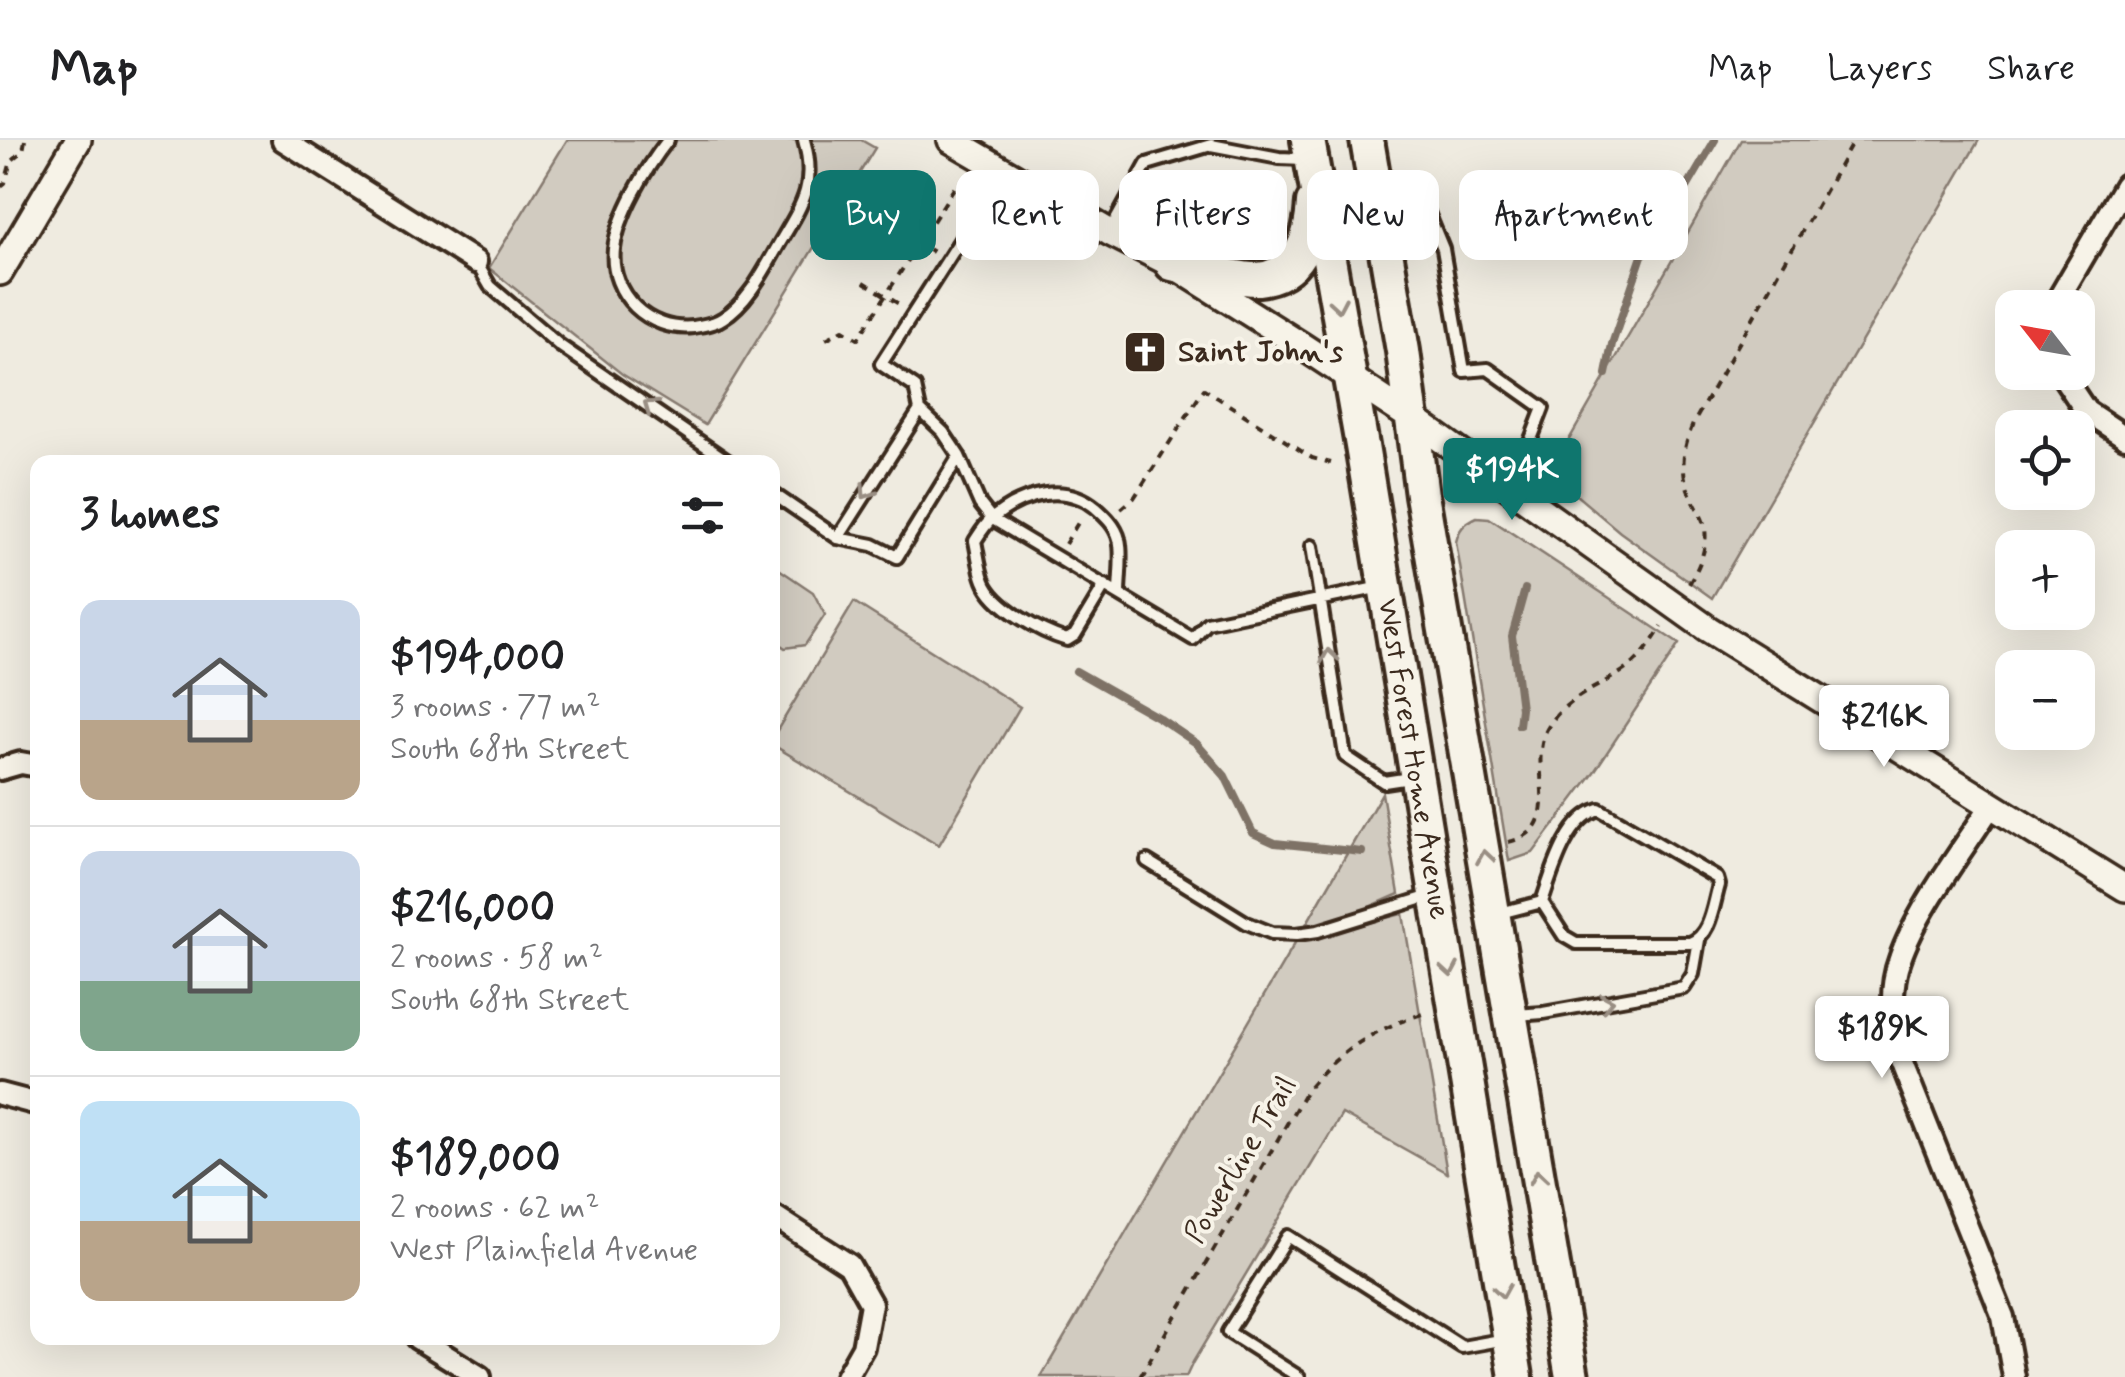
<!DOCTYPE html>
<html lang="en">
<head>
<meta charset="utf-8">
<style>
	body { margin:0; font-family:Mynerve,sans-serif; background:#f6f6f6; color:#202124; height:100vh; display:flex; flex-direction:column; font-size:38px; white-space:nowrap }
	* { box-sizing:border-box; margin:0 }
	p { font-size:32px; color:#757577 }
	.icon { flex:none; width:55px; height:55px; fill:none; stroke:currentColor; stroke-width:2; stroke-linecap:round; stroke-linejoin:round }
	.map { position:relative; flex:1; overflow:hidden }
	.details { position:absolute; left:30px; top:315px; width:750px; height:890px; display:flex; flex-direction:column; background:#fff; border-radius:20px; box-shadow:0 10px 40px #0002 }
	.details>* { flex:none }
	.guide { position:absolute; left:810px; top:30px; width:950px; height:90px; display:flex; gap:20px }
	.needle { width:65px; rotate:301deg }
	.buttons { position:absolute; left:1995px; top:150px; display:grid; gap:20px }
	.buttons a { display:grid; place-items:center; width:100px; height:100px; border-radius:20px; background:#fff; box-shadow:0 10px 40px #0002; font-size:50px }
	.price { position:absolute; translate:-50% -85px; padding:0 22px; border-radius:10px; background:#fff; color:#222; font-size:32px; line-height:65px; filter:drop-shadow(0 2px 5px #0008) }
	.price::after { content:''; position:absolute; left:50%; top:60px; width:30px; height:22px; margin-left:-15px; background:inherit; clip-path:polygon(0 0,100% 0,50% 100%) }
	.price.active { background:#0f766e; color:#fff }
	ul { padding:0; list-style:none }
	li { display:flex; align-items:center; gap:30px; height:250px; padding:0 50px }
	li+li { border-top:2px solid #e0e0e0 }
	li span { display:grid; place-items:center; flex:none; width:280px; height:200px; border-radius:20px; color:#555 }
	li>.icon { margin-inline-start:auto }
	span .icon { width:120px; height:120px; fill:#fffc; stroke-width:1 }
	li b { font-size:42px }
	h2 { display:flex; justify-content:space-between; align-items:center; height:120px; padding:0 50px; font-size:42px }
	.pill { padding:0 35px; border-radius:20px; background:#fff; box-shadow:0 10px 40px #0002; font-size:35px; line-height:90px }
	.pill.active { background:#0f766e; color:#fff }
	header { display:flex; align-items:center; gap:60px; box-sizing:border-box; height:140px; padding:0 50px; background:#fff; border-bottom:2px solid #e0e0e0 }
	header strong { font-size:48px }
	nav { display:flex; gap:55px; margin-inline-start:auto; font-size:35px }
	.map>svg:first-child { display:block }
</style>
</head>
<body>
<header>
<strong>Map</strong>
<nav><a>Map</a><a>Layers</a><a>Share</a></nav>
</header>
<div class="map">
<svg width="2125" height="1237" viewBox="0 0 2125 1237">
	<rect width="100%" height="100%" fill="#efebe0"/>
	<filter id="ink" filterUnits="userSpaceOnUse"><feTurbulence type="fractalNoise" baseFrequency=".01" numOctaves="2"/><feDisplacementMap in="SourceGraphic" scale="20" xChannelSelector="R" yChannelSelector="G"/><feConvolveMatrix kernelMatrix="1 2 1 2 8 2 1 2 1" color-interpolation-filters="sRGB"/></filter>
	<g filter="url(#ink)">
		<path fill="#d1cbc0" stroke="#867a6f" stroke-width="2.5" d="M 567,0 L 861,0 L 875,8 L 705,285 L 622,234 L 489,128 Z
			M 1741,0 L 1979,0 L 1712,458 L 1620,392 L 1550,333 Z
			M 1477,377 L 1489,378 L 1679,504 L 1594,632 L 1533,713 L 1509,721 L 1456,402 C 1459,389 1464,383 1477,377 Z
			M 773,425 L 813,452 L 825,475 L 805,505 L 785,508 L 773,499 Z
			M 854,462 L 1020,567 L 939,705 L 773,605 L 773,597 Z
			M 1382,653 L 1399,754 L 1358,772 L 1304,788 Z
			M 1403,774 L 1447,1033 L 1342,974 L 1193,1222 L 1186,1237 L 1041,1237 L 1296,801 C 1333,797 1366,781 1403,774 Z"/>
		<g fill="none" stroke-linecap="round" stroke-linejoin="round">
			<path stroke="#7e7266" stroke-width="8" d="M 1606,234 L 1612,204 L 1644,110 L 1678,63 L 1715,0
				M 1076,531 L 1159,578 L 1196,603 L 1225,636 L 1253,693 L 1275,703 L 1362,712
				M 1519,585 L 1521,569 L 1512,496 L 1525,449"/>
			<g stroke="#3b2a1e" stroke-width="18">
				<path id="service" d="M 668,0 C 647,27 618,74 614,109 C 609,155 649,192 694,187 C 704,185 715,184 723,178 C 750,161 766,126 782,99 C 804,62 816,43 804,0
					M 1004,32 L 881,224 L 915,247 L 920,270 L 943,292 L 959,316 L 980,364 L 991,378 L 1193,499 L 1207,483 L 1381,447
					M 1382,64 L 1422,58 L 1443,109 L 1464,231 L 1488,229 L 1543,268 L 1512,349
					M 1110,91 L 1147,24 L 1211,5 L 1279,18 L 1304,19
					M 476,122 L 490,146 L 559,205 L 729,322
					M 772,353 L 838,398 L 920,270
					M 838,398 L 873,405 L 897,417 L 959,316
					M 1312,406 L 1345,616 L 1384,642 L 1410,638
					M 1105,445 L 1075,495 L 1067,500 C 1041,492 994,467 984,441 C 979,429 978,414 975,401 C 980,393 986,383 994,377 C 1023,354 1065,342 1096,368 C 1105,376 1116,386 1119,399 C 1123,413 1119,438 1119,454
					M 1147,721 L 1247,783 L 1272,793 L 1297,794 L 1318,791 L 1430,756
					M 1500,773 L 1542,762 C 1552,733 1566,679 1599,669 L 1717,738 L 1719,745 C 1713,765 1711,795 1690,803 L 1576,803 L 1564,796 L 1542,762
					M 1516,875 L 1543,873 L 1684,848 L 1693,834 L 1699,800
					M 1299,1237 L 1228,1192 L 1288,1096 L 1462,1207 L 1506,1199"/>
			</g>
			<g stroke="#3b2a1e" stroke-width="28">
				<path id="minor" d="M 283,0 L 476,122
					M 2056,168 L 2056,163 L 2125,45
					M 2060,232 L 2086,271 L 2125,297
					M 0,629 L 21,623 L 38,626
					M 1992,664 C 1963,710 1917,769 1900,819 C 1889,848 1893,880 1897,911 L 2003,1177 L 2014,1237
					M 0,954 L 38,964
					M 772,1075 L 849,1125 L 871,1164 L 863,1207 L 846,1237
					M 417,1198 L 480,1237"/>
			</g>
			<g stroke="#3b2a1e" stroke-width="32">
				<path id="tertiary" d="M 951,0 L 1109,92 L 1172,124 L 1302,206 L 1413,279 L 1708,489 L 2125,748
					M 0,132 L 78,0"/>
			</g>
			<g stroke="#3b2a1e" stroke-width="40">
				<g id="primary">
					<path id="s1" d="M 1308,0 L 1362,306 L 1516,1237"/>
					<path d="M 1367,0 L 1403,211 L 1422,355 L 1572,1237"/>
					<path d="M 1172,124 C 1193,128 1239,140 1258,139 C 1299,135 1311,99 1313,63"/>
				</g>
			</g>
			<path stroke="#3b2a1e" stroke-width="4" stroke-dasharray="8 8" stroke-linecap="butt" d="M 0,47 L 5,43 L 11,21 L 23,11 L 25,0
				M 877,86 L 882,79 L 933,112
				M 864,142 L 902,166
				M 826,199 L 843,190 L 858,199 L 958,42
				M 1121,369 L 1134,358 L 1204,249 L 1312,318 L 1331,323
				M 1065,404 L 1081,378
				M 1689,444 C 1701,424 1712,398 1701,376 C 1694,361 1685,348 1684,331 C 1682,314 1687,299 1693,284 L 1854,0
				M 1508,702 C 1568,689 1526,628 1547,589 C 1565,555 1606,546 1634,523 C 1645,513 1654,499 1662,486
				M 1140,1237 L 1306,951 C 1340,909 1378,887 1429,872"/>
			<use href="#service" stroke="#f7f3e8" stroke-width="10"/>
			<use href="#minor" stroke="#f7f3e8" stroke-width="20"/>
			<use href="#tertiary" stroke="#f7f3e8" stroke-width="25"/>
			<use href="#primary" stroke="#f7f3e8" stroke-width="32"/>
		</g>
		<defs><path id="oneway-chevron" d="M-2-3.5L2.5 0L-2 3.5" fill="none" stroke-width="1.6" stroke-linecap="round" stroke-linejoin="round" transform="scale(2.5)"/></defs>
		<g stroke="#998e83">
			<use href="#oneway-chevron" transform="translate(1338 165) rotate(80)"/>
			<use href="#oneway-chevron" transform="translate(650 266) rotate(-144)"/>
			<use href="#oneway-chevron" transform="translate(867 352) rotate(123)"/>
			<use href="#oneway-chevron" transform="translate(1329 516) rotate(-99)"/>
			<use href="#oneway-chevron" transform="translate(1485 717) rotate(-99)"/>
			<use href="#oneway-chevron" transform="translate(1450 830) rotate(80)"/>
			<use href="#oneway-chevron" transform="translate(1607 862) rotate(-10)"/>
			<use href="#oneway-chevron" transform="translate(1538 1037) rotate(-100)"/>
			<use href="#oneway-chevron" transform="translate(1502 1151) rotate(81)"/>
		</g>
	</g>
	<defs>
		<g id="church-square" transform="scale(2.25)"><rect x="-9" y="-9" width="18" height="18" rx="4" fill="#3b2a1e" stroke="#f7f3e8"/><path d="M-1.2-6h2.4v3.5h3.3v2.4h-3.3V6h-2.4V-.1h-3.3v-2.4h3.3Z" fill="#fff"/></g>
	</defs>
	<g fill-rule="evenodd">
		<use href="#church-square" x="1145" y="212"/>
	</g>
	<g text-anchor="middle" dominant-baseline="central" stroke-width="8" stroke-linejoin="round" paint-order="stroke">
		<g font-size="30" font-weight="bold" fill="#3b2a1e" stroke="#f7f3e8" text-anchor="start">
			<text x="1178" y="212">Saint John's</text>
		</g>
		<g font-size="30" fill="#3b2a1e" stroke="#f7f3e8">
			<text stroke="none"><textPath href="#s1" startOffset="628">West Forest Home Avenue</textPath></text>
			<text transform="translate(1241 1020) rotate(-59)">Powerline Trail</text>
		</g>
	</g>
</svg>
<div class="buttons">
<a><svg class="needle" viewBox="-14 -14 28 28"><path d="M0-13l5 13h-10z" fill="#e53935"/><path d="M0 13l5-13h-10z" fill="#757577"/></svg></a>
<a><svg class="icon" aria-label="locate" viewBox="0 0 24 24"><circle cx="12" cy="12" r="6"/><path d="M12 2v4M12 18v4M2 12h4M18 12h4"/></svg></a>
<a>+</a>
<a>−</a>
</div>
<b class="price active" style="left:1512px;top:383px">$194K</b>
<b class="price" style="left:1884px;top:630px">$216K</b>
<b class="price" style="left:1882px;top:941px">$189K</b>
<div class="guide">
<a class="pill active">Buy</a>
<a class="pill">Rent</a>
<a class="pill">Filters</a>
<a class="pill">New</a>
<a class="pill">Apartment</a>
</div>
<section class="details">
<h2>3 homes<svg class="icon" aria-label="filters" viewBox="0 0 24 24"><path d="M4 7h16M4 17h16"/><circle cx="9" cy="7" r="2"/><circle cx="15" cy="17" r="2"/></svg></h2>
<ul>
<li><span style="background:linear-gradient(#c9d6e8 60%,#b9a48a 0)"><svg class="icon" aria-label="home" viewBox="0 0 24 24"><path d="M3 11l9-7 9 7M6 9v11h12V9"/></svg></span><div><b>$194,000</b><p>3 rooms · 77 m²</p><p>South 68th Street</p></div></li>
<li><span style="background:linear-gradient(#c9d6e8 65%,#7fa58c 0)"><svg class="icon" aria-label="home" viewBox="0 0 24 24"><path d="M3 11l9-7 9 7M6 9v11h12V9"/></svg></span><div><b>$216,000</b><p>2 rooms · 58 m²</p><p>South 68th Street</p></div></li>
<li><span style="background:linear-gradient(#bfe0f5 60%,#b9a48a 0)"><svg class="icon" aria-label="home" viewBox="0 0 24 24"><path d="M3 11l9-7 9 7M6 9v11h12V9"/></svg></span><div><b>$189,000</b><p>2 rooms · 62 m²</p><p>West Plainfield Avenue</p></div></li>
</ul>
</section>
</div>
</body>
</html>
